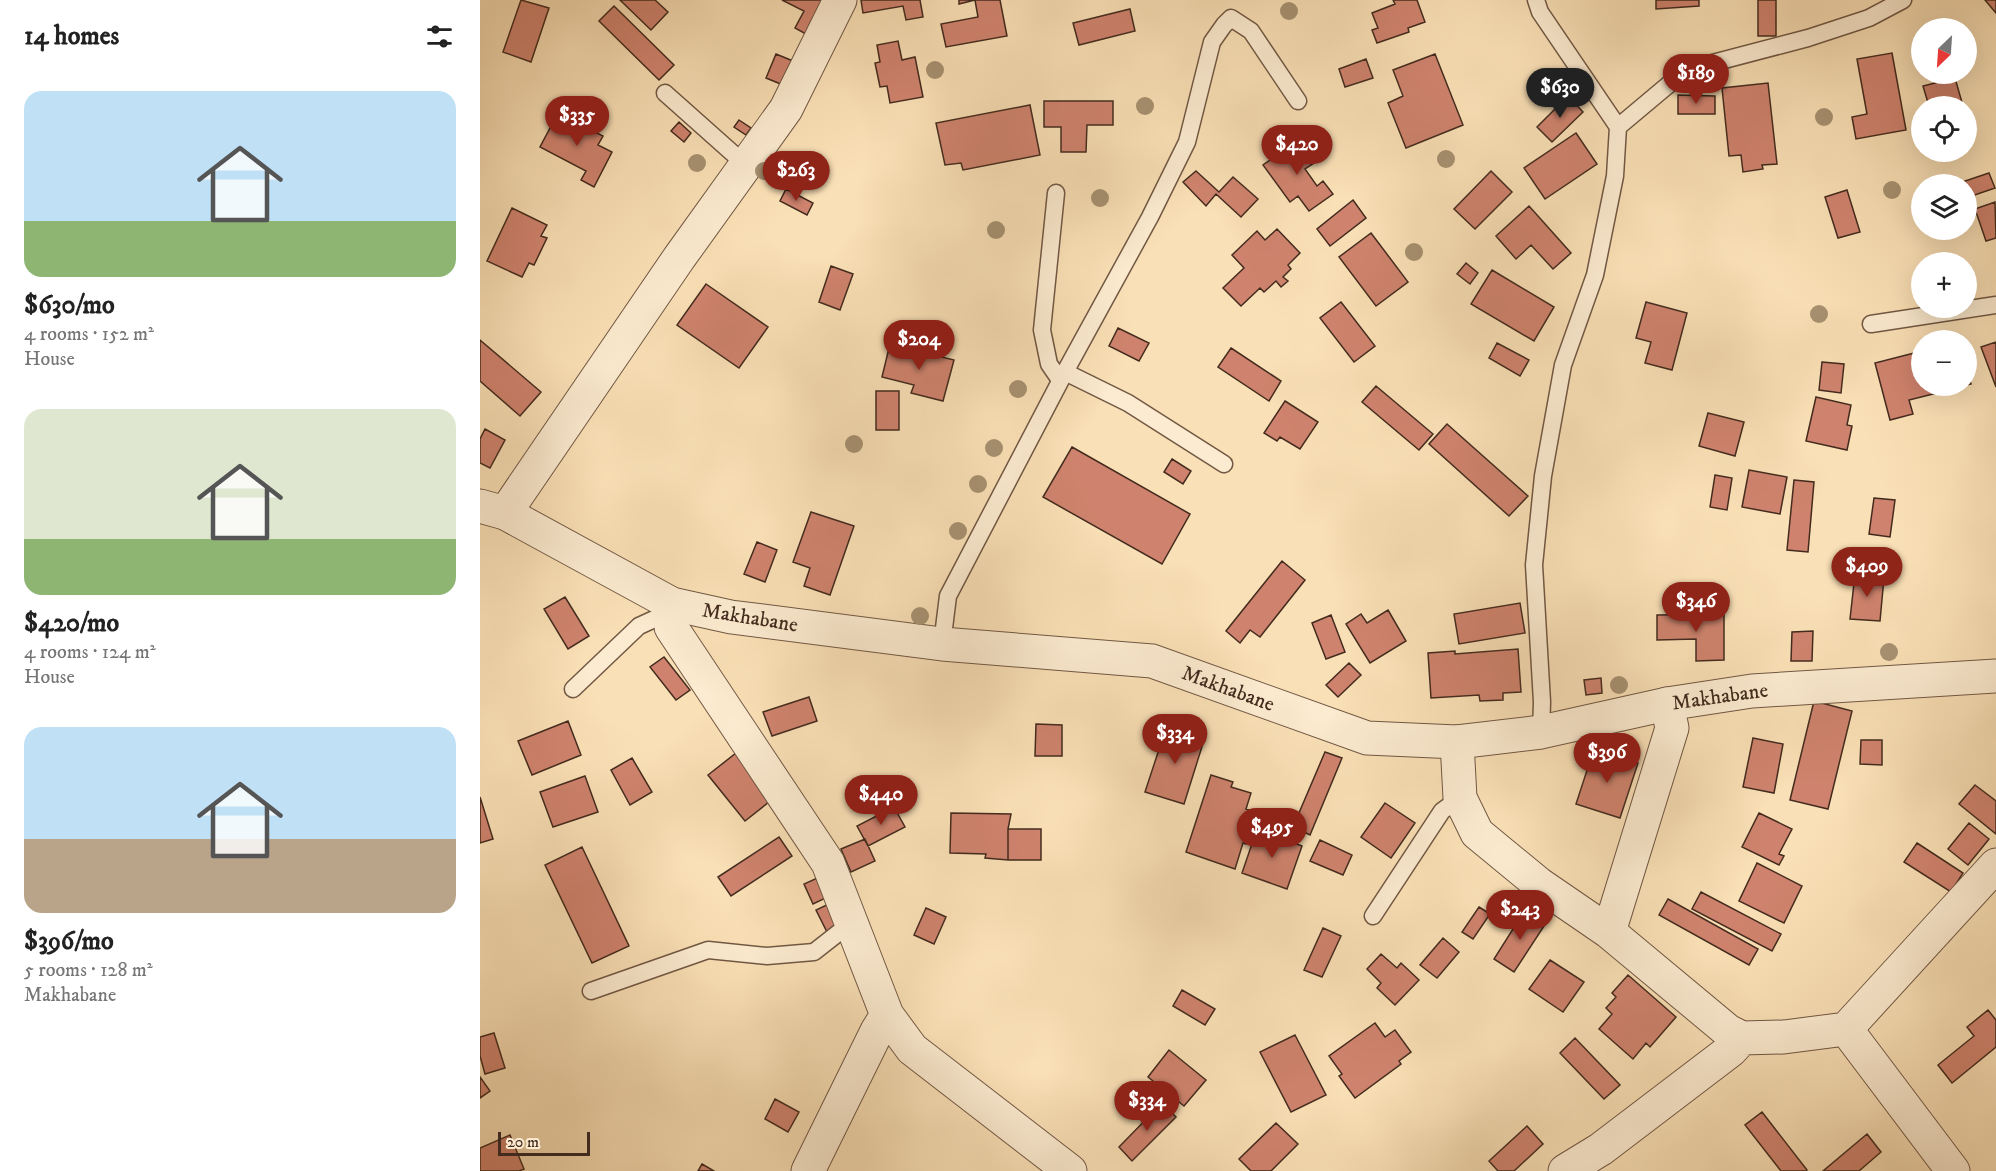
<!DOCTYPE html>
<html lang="en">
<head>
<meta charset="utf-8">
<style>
	body { margin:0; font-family:"IM FELL DW Pica",serif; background:#f2f2f2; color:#222; height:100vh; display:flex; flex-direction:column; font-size:22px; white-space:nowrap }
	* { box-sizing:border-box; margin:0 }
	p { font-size:20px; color:#767676 }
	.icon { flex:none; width:33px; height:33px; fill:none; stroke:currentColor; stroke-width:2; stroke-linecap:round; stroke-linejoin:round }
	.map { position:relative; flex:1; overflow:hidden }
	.side { display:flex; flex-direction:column; background:#fff; width:480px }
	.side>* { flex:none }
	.needle { width:39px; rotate:205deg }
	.controls { position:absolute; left:1431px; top:18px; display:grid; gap:12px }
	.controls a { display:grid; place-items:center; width:66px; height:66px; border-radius:50%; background:#fff; box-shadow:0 6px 24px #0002; font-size:30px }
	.scale { position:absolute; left:18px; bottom:15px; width:92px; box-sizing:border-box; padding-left:6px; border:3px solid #432b1e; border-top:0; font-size:16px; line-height:21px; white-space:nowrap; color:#432b1e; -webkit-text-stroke:4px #fcebd0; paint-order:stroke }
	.price { position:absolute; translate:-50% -51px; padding:0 14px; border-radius:21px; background:#8f2418; color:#fff; font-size:20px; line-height:39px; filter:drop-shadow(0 2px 3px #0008) }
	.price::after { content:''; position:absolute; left:50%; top:36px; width:18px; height:14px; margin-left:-9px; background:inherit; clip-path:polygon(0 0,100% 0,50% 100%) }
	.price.selected { background:#222; color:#fff }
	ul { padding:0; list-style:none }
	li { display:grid; align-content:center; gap:12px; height:318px; padding:0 24px }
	li span { display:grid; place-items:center; height:186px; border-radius:18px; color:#555 }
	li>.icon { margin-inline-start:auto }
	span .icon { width:108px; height:108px; fill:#fffc; stroke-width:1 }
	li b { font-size:26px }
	h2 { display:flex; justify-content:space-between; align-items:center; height:72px; padding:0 24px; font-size:26px }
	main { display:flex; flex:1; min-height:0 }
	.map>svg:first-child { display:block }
</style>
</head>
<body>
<main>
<section class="side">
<h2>14 homes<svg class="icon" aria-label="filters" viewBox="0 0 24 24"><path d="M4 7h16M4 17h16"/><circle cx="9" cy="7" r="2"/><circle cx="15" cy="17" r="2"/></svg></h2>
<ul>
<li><span style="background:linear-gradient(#bfe0f5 70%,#8fb573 0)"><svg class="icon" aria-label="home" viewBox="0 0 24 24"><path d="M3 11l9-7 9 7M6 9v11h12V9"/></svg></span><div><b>$630/mo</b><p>4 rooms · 152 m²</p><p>House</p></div></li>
<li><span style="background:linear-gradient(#dfe7d0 70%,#8fb573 0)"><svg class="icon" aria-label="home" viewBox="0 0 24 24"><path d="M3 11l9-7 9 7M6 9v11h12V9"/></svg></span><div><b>$420/mo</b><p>4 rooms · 124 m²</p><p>House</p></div></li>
<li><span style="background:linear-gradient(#bfe0f5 60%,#b9a48a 0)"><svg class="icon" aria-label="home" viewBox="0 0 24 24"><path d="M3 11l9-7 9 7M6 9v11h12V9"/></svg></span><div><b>$396/mo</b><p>5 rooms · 128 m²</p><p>Makhabane</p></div></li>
</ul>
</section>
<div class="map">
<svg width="1516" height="1171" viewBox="0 0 1516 1171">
	<rect width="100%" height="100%" fill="#fae0b6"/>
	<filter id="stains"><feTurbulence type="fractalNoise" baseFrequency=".00333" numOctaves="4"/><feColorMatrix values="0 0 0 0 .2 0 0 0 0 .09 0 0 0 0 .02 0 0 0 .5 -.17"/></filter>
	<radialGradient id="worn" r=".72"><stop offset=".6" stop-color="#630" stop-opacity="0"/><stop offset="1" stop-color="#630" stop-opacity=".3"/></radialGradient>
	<path fill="#cf836e" stroke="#432b1e" stroke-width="1.5" d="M 41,0 L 69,8 L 51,62 L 23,52 Z
		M 140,0 L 175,0 L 188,12 L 171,30 Z
		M 302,0 L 340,0 L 350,5 L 333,38 L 315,28 L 324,11 Z
		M 381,0 L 440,0 L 443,17 L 426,20 L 423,6 L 383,13 Z
		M 479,0 L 520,0 L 527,36 L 466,47 L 461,24 L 498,17 L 495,0 L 479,4 Z
		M 913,0 L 937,0 L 945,22 L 928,28 L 929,32 L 897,43 L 892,30 L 898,28 L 892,13 L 915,4 Z
		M 1176,0 L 1219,0 L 1219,6 L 1176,9 Z
		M 1278,0 L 1296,0 L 1296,36 L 1278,36 Z
		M 1505,0 L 1516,0 L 1516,13 Z
		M 134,6 L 194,65 L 179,80 L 119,21 Z
		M 650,9 L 655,31 L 599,45 L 593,23 Z
		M 418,41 L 422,60 L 435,57 L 443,97 L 410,103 L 407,86 L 400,87 L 395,63 L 400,62 L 397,45 Z
		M 1412,53 L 1426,130 L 1376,139 L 1372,117 L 1387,114 L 1377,59 Z
		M 296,54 L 313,61 L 303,85 L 286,78 Z
		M 955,54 L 983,125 L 926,148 L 908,103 L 923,96 L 913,70 Z
		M 886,59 L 893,78 L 865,87 L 859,69 Z
		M 1475,78 L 1483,106 L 1449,106 L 1443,86 Z
		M 1288,83 L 1297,164 L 1282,165 L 1283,169 L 1263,172 L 1261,155 L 1249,156 L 1242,88 Z
		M 1198,95 L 1235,96 L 1235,114 L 1198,114 Z
		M 1088,96 L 1103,112 L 1072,142 L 1057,127 Z
		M 564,101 L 633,101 L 633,125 L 607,125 L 606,152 L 581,152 L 581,127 L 564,127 Z
		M 550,105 L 560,155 L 483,170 L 481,163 L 465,165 L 456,123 Z
		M 78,113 L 123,136 L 118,145 L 132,152 L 114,187 L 101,180 L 106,171 L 60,147 Z
		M 259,120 L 271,128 L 266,135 L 254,127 Z
		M 199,122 L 211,133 L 204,142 L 191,131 Z
		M 1096,133 L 1117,164 L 1065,199 L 1044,168 Z
		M 818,140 L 834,163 L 825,169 L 837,186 L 843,181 L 853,194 L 829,211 L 818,196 L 810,202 L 783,165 Z
		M 716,171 L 739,192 L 753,177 L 778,199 L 761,217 L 736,194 L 726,206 L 703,182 Z
		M 1011,171 L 1032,192 L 995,229 L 974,209 Z
		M 1509,173 L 1515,188 L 1486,198 L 1486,184 L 1480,184 L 1479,183 Z
		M 306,189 L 333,203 L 327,215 L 300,201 Z
		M 1367,190 L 1380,232 L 1358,238 L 1345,197 Z
		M 873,200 L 886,218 L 850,246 L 837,229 Z
		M 1515,202 L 1516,238 L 1506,241 L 1495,209 Z
		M 1049,206 L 1091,253 L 1073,269 L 1051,245 L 1036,259 L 1016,236 Z
		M 32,208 L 67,225 L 61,236 L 67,238 L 54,265 L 49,263 L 42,277 L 7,261 Z
		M 797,229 L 820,253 L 808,265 L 811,269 L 803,277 L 808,281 L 801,287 L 796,281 L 784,292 L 780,288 L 761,306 L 743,288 L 764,268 L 752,255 L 777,231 L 785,240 Z
		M 891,233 L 928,282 L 896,306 L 859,257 Z
		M 986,263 L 998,273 L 990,284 L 977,274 Z
		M 351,266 L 373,274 L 360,310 L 339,302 Z
		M 1012,270 L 1074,307 L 1054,341 L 991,304 Z
		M 226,284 L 288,327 L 259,368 L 197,325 Z
		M 861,302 L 895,346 L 874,362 L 840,318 Z
		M 1166,302 L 1207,313 L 1192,370 L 1165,363 L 1171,342 L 1156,338 Z
		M 638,328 L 669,343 L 659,361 L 629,346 Z
		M 0,340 L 61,392 L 40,416 L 0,381 Z
		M 1516,342 L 1516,387 L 1501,347 Z
		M 1017,343 L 1049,360 L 1040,376 L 1009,358 Z
		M 410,344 L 474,360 L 463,401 L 431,393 L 434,385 L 402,377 Z
		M 751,348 L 801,381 L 789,401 L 738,367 Z
		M 1442,351 L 1442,386 L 1485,386 L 1429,400 L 1433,414 L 1410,420 L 1395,363 Z
		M 1342,362 L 1364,364 L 1361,393 L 1339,390 Z
		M 1486,367 L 1491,384 L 1486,385 Z
		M 896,386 L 953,434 L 939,450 L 882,402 Z
		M 396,391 L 419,391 L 419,430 L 396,430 Z
		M 1336,397 L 1371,405 L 1367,425 L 1372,426 L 1367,450 L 1326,441 Z
		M 805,401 L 838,422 L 820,449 L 800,437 L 797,441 L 784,433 Z
		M 1228,413 L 1264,422 L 1255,456 L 1219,446 Z
		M 967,424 L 1048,496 L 1029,516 L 949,444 Z
		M 5,429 L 25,440 L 10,468 L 0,463 L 0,439 Z
		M 592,447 L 710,514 L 682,564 L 563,497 Z
		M 692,459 L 711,471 L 703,484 L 684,472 Z
		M 1269,470 L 1307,477 L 1300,514 L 1262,507 Z
		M 1235,475 L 1252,478 L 1247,510 L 1230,507 Z
		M 1314,480 L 1334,482 L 1328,552 L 1307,550 Z
		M 1394,498 L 1415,500 L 1410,537 L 1389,534 Z
		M 331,512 L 374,526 L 350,595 L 324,586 L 330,568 L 313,562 Z
		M 277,542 L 297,550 L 285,582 L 264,574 Z
		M 802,561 L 825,580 L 780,637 L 770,630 L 760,643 L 746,631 Z
		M 1375,574 L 1404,578 L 1400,621 L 1370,619 Z
		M 85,597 L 109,636 L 88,649 L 64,609 Z
		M 1040,603 L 1045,633 L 979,644 L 974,614 Z
		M 908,610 L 926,641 L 890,663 L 866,624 L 881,614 L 887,623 Z
		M 1244,614 L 1244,660 L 1216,661 L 1216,639 L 1177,640 L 1177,615 Z
		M 851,615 L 865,652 L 846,659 L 832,623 Z
		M 1333,631 L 1332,661 L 1311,661 L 1312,632 Z
		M 1038,649 L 1041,692 L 1023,693 L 1023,700 L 1000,701 L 999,695 L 951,698 L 948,653 L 975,651 L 975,654 Z
		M 184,657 L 210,690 L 196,700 L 170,667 Z
		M 869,663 L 881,675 L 858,697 L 846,685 Z
		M 1121,678 L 1122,693 L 1106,695 L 1104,680 Z
		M 329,697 L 337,721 L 292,736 L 283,712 Z
		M 1334,701 L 1372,711 L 1348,809 L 1310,800 Z
		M 88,721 L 101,755 L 52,775 L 38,741 Z
		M 556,724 L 582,725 L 582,756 L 555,756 Z
		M 687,725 L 725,737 L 704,804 L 665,792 Z
		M 1273,738 L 1303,744 L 1294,793 L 1263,787 Z
		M 1381,740 L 1402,740 L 1402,765 L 1380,764 Z
		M 1114,749 L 1158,763 L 1140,818 L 1096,804 Z
		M 845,752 L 862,758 L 830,835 L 813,827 Z
		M 256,753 L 294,798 L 265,821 L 228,775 Z
		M 152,758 L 172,792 L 150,805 L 131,770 Z
		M 731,775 L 753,782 L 751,787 L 771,793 L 766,809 L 777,813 L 766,844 L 763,843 L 755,869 L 706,852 Z
		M 105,776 L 118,812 L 73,827 L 60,792 Z
		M 1495,785 L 1516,801 L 1516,834 L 1479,804 Z
		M 0,797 L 13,839 L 0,843 Z
		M 905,803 L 935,823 L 911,858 L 881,837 Z
		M 414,807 L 425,827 L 388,846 L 377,826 Z
		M 471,813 L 531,814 L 528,829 L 528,860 L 505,858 L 506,854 L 470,853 Z
		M 1279,813 L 1312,829 L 1299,854 L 1304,856 L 1299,865 L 1262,847 Z
		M 1489,823 L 1509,839 L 1488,865 L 1468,849 Z
		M 528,829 L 561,829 L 561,860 L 528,860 Z
		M 777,829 L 822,846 L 807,889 L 762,873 Z
		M 299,837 L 312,856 L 251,896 L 238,877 Z
		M 385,839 L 395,861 L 371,872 L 361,849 Z
		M 840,840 L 872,855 L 863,875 L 830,861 Z
		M 1437,843 L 1483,873 L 1471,892 L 1424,862 Z
		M 102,847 L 149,946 L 112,963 L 65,865 Z
		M 1277,863 L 1322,886 L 1304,923 L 1259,901 Z
		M 346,874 L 354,894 L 333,904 L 324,884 Z
		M 1221,892 L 1301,934 L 1292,951 L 1212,909 Z
		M 1188,899 L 1278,949 L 1269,965 L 1179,915 Z
		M 353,902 L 364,924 L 347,932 L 336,910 Z
		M 999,907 L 1010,914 L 993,939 L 982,932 Z
		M 446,908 L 466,917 L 454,944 L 434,935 Z
		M 1045,910 L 1066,923 L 1034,972 L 1014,959 Z
		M 843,928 L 861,936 L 842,977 L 824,970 Z
		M 963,938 L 979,952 L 957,978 L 940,965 Z
		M 901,954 L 917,968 L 921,963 L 939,980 L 915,1005 L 897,988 L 901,983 L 887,969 Z
		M 1070,960 L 1104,982 L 1083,1012 L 1049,989 Z
		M 1148,975 L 1196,1017 L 1170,1047 L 1166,1043 L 1153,1059 L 1119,1029 L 1132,1014 L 1126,1008 L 1136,997 L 1132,993 Z
		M 702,990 L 735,1009 L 725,1025 L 693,1006 Z
		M 1508,1010 L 1516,1020 L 1516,1047 L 1472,1083 L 1458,1065 L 1494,1036 L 1487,1027 Z
		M 895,1023 L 905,1037 L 915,1030 L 931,1052 L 919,1061 L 921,1064 L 875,1098 L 859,1076 L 862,1074 L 849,1056 Z
		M 14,1033 L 25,1068 L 5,1074 L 0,1056 L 0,1037 Z
		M 815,1035 L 846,1095 L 811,1112 L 780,1052 Z
		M 1095,1038 L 1140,1085 L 1124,1099 L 1080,1053 Z
		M 689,1050 L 726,1080 L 704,1106 L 668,1077 Z
		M 0,1077 L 10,1091 L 0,1098 Z
		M 295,1099 L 319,1112 L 308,1132 L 285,1119 Z
		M 682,1103 L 696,1117 L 652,1161 L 639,1147 Z
		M 1282,1112 L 1327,1170 L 1326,1171 L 1301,1171 L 1265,1125 Z
		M 796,1123 L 818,1144 L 791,1171 L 771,1171 L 759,1159 Z
		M 1047,1126 L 1063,1144 L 1034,1171 L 1018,1171 L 1009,1161 Z
		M 1387,1134 L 1401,1152 L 1379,1171 L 1343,1171 Z
		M 30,1135 L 44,1169 L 39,1171 L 0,1171 L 0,1148 Z
		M 222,1164 L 234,1171 L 218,1171 Z"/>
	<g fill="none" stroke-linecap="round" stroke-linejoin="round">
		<g stroke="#715844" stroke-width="19">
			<path id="service" d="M 1056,0 L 1060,12 L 1138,127 L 1135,176 L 1115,275 L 1083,365 L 1063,476 L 1054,565 L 1062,702 L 1061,732
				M 185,93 L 267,166
				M 1138,127 L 1206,70 L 1328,38 L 1389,18 L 1423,0
				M 576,193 L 562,330 L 569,364 L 580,380
				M 1391,324 L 1516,305
				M 585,372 L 648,403 L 744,464
				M 462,644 L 468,596 L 585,372 L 670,217 L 707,142 L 732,42 L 744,25 L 751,18 L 771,31 L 818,101
				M 93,689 L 159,626 L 192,611
				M 893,916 L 962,811 L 980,798
				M 111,991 L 228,950 L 287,956 L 334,952 L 371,923"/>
		</g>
		<g stroke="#715844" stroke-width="35">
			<path id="minor" d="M 25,513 L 199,258 L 306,109 L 360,0
				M 192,604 L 191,627 L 348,863 L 407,1015 L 432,1049 L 590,1171
				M 977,742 L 980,798 L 997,833 L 1059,884 L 1129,932 L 1248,1031 L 1262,1038
				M 1129,932 L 1192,728 L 1187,704
				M 1366,1029 L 1473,1171
				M 328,1171 L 397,1031 L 407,1015
				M 1085,1171 L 1121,1149 L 1251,1050 L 1262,1038 L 1304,1037 L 1366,1029 L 1516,865"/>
		</g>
		<g stroke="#715844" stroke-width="35">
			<path id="tertiary" d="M 0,506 L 25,513 L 192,604 L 251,617 L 462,644 L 672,661 L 887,738 L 977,742 L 1061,732 L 1187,704 L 1272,691 L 1516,676"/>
		</g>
		<use href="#service" stroke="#fcebd0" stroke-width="16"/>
		<use href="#minor" stroke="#fcebd0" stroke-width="33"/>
		<use href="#tertiary" stroke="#fcebd0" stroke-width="33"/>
	</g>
	<g fill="#a79171">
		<circle cx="809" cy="11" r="9"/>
		<circle cx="455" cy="70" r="9"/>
		<circle cx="665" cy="106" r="9"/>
		<circle cx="1344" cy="117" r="9"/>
		<circle cx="966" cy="159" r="9"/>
		<circle cx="217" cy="163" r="9"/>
		<circle cx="284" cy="171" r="9"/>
		<circle cx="1412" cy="190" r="9"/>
		<circle cx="620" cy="198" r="9"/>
		<circle cx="516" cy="230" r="9"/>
		<circle cx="934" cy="252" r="9"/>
		<circle cx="1339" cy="314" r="9"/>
		<circle cx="538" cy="389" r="9"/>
		<circle cx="374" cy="444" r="9"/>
		<circle cx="514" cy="448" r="9"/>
		<circle cx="498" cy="484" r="9"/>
		<circle cx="478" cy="531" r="9"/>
		<circle cx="440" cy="616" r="9"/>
		<circle cx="1409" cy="652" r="9"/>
		<circle cx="1139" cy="685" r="9"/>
	</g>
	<g text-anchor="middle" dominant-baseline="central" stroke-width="5" stroke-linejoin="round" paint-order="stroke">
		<g font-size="21" fill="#432b1e" stroke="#fcebd0">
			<text transform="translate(270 618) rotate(9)">Makhabane</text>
			<text transform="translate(748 689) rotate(20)">Makhabane</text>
			<text transform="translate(1240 697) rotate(-8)">Makhabane</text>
		</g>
	</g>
	<rect width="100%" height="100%" filter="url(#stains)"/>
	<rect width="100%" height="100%" fill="url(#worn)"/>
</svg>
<div class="controls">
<a><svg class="needle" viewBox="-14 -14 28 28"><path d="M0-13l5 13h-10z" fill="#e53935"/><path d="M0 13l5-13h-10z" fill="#767676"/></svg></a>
<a><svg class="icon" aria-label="locate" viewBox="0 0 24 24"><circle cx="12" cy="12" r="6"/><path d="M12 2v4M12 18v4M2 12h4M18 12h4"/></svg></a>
<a><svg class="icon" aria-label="layers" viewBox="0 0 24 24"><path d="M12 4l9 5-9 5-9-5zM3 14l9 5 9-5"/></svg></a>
<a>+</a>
<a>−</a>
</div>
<div class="scale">20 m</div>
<b class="price" style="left:1216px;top:105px">$189</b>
<b class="price selected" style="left:1080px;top:119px">$630</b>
<b class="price" style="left:97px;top:147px">$335</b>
<b class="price" style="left:817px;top:176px">$420</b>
<b class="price" style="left:316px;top:202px">$263</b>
<b class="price" style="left:439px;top:371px">$204</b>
<b class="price" style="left:1387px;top:598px">$409</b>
<b class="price" style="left:1216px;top:633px">$346</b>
<b class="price" style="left:695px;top:765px">$334</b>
<b class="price" style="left:1127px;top:784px">$396</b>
<b class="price" style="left:401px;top:826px">$440</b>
<b class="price" style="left:792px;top:859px">$495</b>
<b class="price" style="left:1040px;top:941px">$243</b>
<b class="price" style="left:667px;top:1132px">$334</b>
</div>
</main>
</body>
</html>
